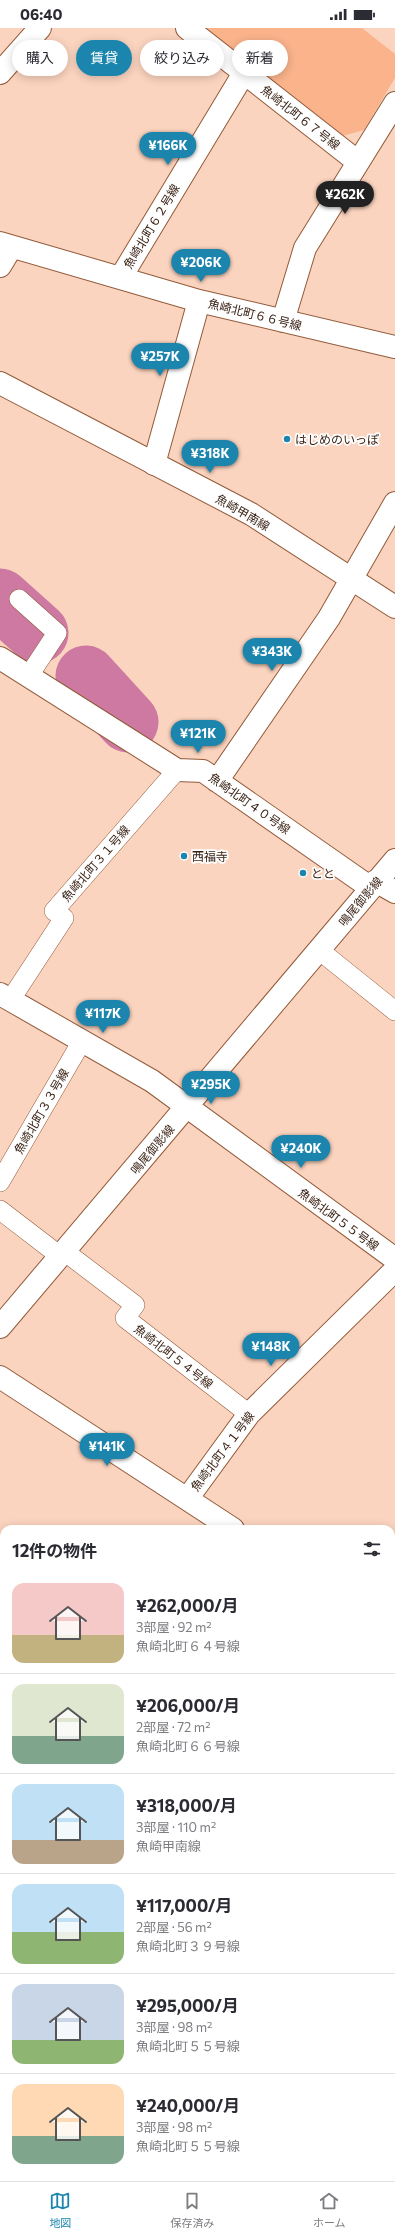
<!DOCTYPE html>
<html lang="ja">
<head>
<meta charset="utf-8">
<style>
	body { margin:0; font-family:Commissioner,"Noto Sans JP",sans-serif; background:#f7f7f7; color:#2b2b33; height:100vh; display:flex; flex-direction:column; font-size:15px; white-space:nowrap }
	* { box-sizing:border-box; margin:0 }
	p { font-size:13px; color:#7c7c81 }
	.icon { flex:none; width:22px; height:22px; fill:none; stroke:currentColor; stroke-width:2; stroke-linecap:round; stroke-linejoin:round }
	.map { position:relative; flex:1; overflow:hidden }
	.side { position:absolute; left:0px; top:1497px; width:395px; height:656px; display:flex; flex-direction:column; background:#fff; border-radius:12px 12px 0 0; box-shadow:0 2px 10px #0003 }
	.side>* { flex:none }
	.banner { position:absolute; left:12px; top:12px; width:371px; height:36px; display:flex; gap:8px }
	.price { position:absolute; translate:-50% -34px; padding:0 9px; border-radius:14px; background:#1b85ad; color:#fff; font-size:13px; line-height:26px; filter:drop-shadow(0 1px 2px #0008) }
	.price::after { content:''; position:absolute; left:50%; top:24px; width:12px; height:9px; margin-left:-6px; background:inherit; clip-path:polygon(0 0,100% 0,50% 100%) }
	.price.current { background:#222; color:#fff }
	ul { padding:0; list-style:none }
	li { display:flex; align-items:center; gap:12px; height:100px; padding:0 12px }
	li+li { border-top:1px solid #e1e1e2 }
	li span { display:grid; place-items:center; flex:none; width:112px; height:80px; border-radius:12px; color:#555 }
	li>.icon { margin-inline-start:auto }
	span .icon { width:48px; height:48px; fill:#fffc; stroke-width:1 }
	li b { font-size:17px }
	h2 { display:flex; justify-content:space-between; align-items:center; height:48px; padding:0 12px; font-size:17px }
	.chip { padding:0 14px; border-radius:18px; background:#fff; box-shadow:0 2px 10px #0003; font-size:14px; line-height:36px }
	.chip.current { background:#1b85ad; color:#fff }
	.status { display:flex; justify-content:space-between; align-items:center; height:28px; padding:0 20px; background:#fff; direction:ltr }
	.status svg { height:11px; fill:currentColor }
	.dock { display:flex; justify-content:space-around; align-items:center; height:56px; border-top:1px solid #e1e1e2; background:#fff; font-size:11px; color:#7c7c81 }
	.dock a { display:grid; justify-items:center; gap:2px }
	.dock .current { color:#1b85ad }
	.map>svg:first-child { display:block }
</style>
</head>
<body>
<div class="status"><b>06:40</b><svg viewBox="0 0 49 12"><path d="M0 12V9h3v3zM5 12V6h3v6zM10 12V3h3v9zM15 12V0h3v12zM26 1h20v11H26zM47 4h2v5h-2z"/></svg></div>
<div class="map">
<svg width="395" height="2153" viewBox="0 0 395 2153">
	<rect width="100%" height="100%" fill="#fbd4bf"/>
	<path fill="#fab38b" d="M 201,0 L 362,0 L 395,26 L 395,50 L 364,102 L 339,109 Z"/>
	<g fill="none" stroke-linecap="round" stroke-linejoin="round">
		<path stroke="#ce79a2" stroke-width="61" d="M 0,571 L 38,605
			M 86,648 L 128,694"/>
		<g stroke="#925a39" stroke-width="20">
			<path id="service" d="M 19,571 L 57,605 L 28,649
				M 319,922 L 395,983
				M 11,971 L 64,890 L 54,883 L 177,742
				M 0,1154 L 82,1013
				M 0,1182 L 60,1228
				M 64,1223 L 135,1277 L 125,1290 L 249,1386"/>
		</g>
		<g stroke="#925a39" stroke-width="24">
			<path id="minor" d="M 187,0 L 358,134
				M 0,45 L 40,0
				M 0,215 L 199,273 L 395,319
				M 0,238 L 11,220
				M 121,249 L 244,45
				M 283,293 L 305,220 L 395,75
				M 154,436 L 199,273
				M 0,630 L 177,742 L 203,743 L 371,860
				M 217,753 L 329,590 L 395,475
				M 376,853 L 395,864
				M 0,966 L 152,1053 L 395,1231
				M 0,1349 L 233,1501
				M 187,1471 L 249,1386 L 395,1242
				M 391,1605 L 395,1607
				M 391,1670 L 395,1664
				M 0,1671 L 4,1673
				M 391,1931 L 395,1934
				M 0,2004 L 4,2007
				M 220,2149 L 226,2153
				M 67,2153 L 69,2149"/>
		</g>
		<g stroke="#925a39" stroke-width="24">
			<path id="tertiary" d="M 0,355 L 251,486 L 395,579
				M 0,1299 L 395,832"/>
		</g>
		<use href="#service" stroke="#fff" stroke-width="19"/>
		<use href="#minor" stroke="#fff" stroke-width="22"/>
		<use href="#tertiary" stroke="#fff" stroke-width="22"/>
	</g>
	<g fill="#1b85ad" stroke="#fefefe" stroke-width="1.5">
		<circle cx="287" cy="411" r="4"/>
		<circle cx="184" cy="828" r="4"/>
		<circle cx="303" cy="845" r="4"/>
	</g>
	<g text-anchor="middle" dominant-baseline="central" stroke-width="3.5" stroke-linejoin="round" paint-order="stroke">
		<g font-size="12" fill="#361e11" stroke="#fefefe">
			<text transform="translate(301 89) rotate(38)">魚崎北町６７号線</text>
			<text transform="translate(151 198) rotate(-59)">魚崎北町６２号線</text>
			<text transform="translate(255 286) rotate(14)">魚崎北町６６号線</text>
			<text transform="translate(243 484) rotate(30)">魚崎甲南線</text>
			<text transform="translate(250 775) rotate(35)">魚崎北町４０号線</text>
			<text transform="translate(95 835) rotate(-49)">魚崎北町３１号線</text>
			<text transform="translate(360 873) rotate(-50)">鳴尾御影線</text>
			<text transform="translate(41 1083) rotate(-60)">魚崎北町３３号線</text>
			<text transform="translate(152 1121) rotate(-50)">鳴尾御影線</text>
			<text transform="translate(339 1191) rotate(36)">魚崎北町５５号線</text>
			<text transform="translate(174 1328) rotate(38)">魚崎北町５４号線</text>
			<text transform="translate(222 1423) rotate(-53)">魚崎北町４１号線</text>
		</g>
		<g font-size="12" fill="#361e11" stroke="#fefefe" text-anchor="start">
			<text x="295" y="411">はじめのいっぽ</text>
			<text x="192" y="828">西福寺</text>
			<text x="311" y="845">とと</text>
		</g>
	</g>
</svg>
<b class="price" style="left:168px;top:138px">¥166K</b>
<b class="price current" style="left:345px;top:187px">¥262K</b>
<b class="price" style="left:201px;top:255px">¥206K</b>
<b class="price" style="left:160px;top:349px">¥257K</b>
<b class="price" style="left:210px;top:446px">¥318K</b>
<b class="price" style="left:272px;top:644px">¥343K</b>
<b class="price" style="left:198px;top:726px">¥121K</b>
<b class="price" style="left:103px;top:1006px">¥117K</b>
<b class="price" style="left:211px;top:1077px">¥295K</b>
<b class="price" style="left:301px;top:1141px">¥240K</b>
<b class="price" style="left:271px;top:1339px">¥148K</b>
<b class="price" style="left:107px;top:1439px">¥141K</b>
<div class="banner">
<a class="chip">購入</a>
<a class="chip current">賃貸</a>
<a class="chip">絞り込み</a>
<a class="chip">新着</a>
</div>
<section class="side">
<h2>12件の物件<svg class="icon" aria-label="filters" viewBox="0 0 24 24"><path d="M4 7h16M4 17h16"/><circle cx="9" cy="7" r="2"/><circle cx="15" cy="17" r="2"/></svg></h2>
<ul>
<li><span style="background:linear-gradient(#f6c9c9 65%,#c2b280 0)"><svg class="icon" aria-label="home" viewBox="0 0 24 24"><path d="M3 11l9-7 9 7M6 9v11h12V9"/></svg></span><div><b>¥262,000/月</b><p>3部屋 · 92 m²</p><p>魚崎北町６４号線</p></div></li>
<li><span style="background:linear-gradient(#dfe7d0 65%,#7fa58c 0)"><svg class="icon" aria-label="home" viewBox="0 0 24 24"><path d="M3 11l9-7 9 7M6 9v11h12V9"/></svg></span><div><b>¥206,000/月</b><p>2部屋 · 72 m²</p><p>魚崎北町６６号線</p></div></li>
<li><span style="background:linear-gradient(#bfe0f5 70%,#b9a48a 0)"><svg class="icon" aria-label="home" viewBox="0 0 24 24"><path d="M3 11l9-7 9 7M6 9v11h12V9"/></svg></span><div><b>¥318,000/月</b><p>3部屋 · 110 m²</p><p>魚崎甲南線</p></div></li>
<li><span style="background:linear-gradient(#bfe0f5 60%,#8fb573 0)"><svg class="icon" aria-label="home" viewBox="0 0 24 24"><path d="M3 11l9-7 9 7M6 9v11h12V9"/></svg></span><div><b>¥117,000/月</b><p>2部屋 · 56 m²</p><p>魚崎北町３９号線</p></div></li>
<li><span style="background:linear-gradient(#c9d6e8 70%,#8fb573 0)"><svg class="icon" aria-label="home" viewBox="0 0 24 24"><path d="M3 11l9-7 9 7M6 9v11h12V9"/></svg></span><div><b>¥295,000/月</b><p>3部屋 · 98 m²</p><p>魚崎北町５５号線</p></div></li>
<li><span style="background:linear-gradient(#ffd9b3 65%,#7fa58c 0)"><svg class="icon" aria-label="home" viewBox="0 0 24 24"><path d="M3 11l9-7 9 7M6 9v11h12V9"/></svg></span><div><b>¥240,000/月</b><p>3部屋 · 98 m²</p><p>魚崎北町５５号線</p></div></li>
</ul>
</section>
</div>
<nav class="dock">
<a class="current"><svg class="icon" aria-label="map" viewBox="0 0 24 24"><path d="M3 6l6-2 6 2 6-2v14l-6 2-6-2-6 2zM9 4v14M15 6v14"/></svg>地図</a>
<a><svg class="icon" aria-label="saved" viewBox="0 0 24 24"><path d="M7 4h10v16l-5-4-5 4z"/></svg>保存済み</a>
<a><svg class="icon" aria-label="home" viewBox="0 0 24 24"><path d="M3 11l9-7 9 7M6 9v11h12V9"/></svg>ホーム</a>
</nav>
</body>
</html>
